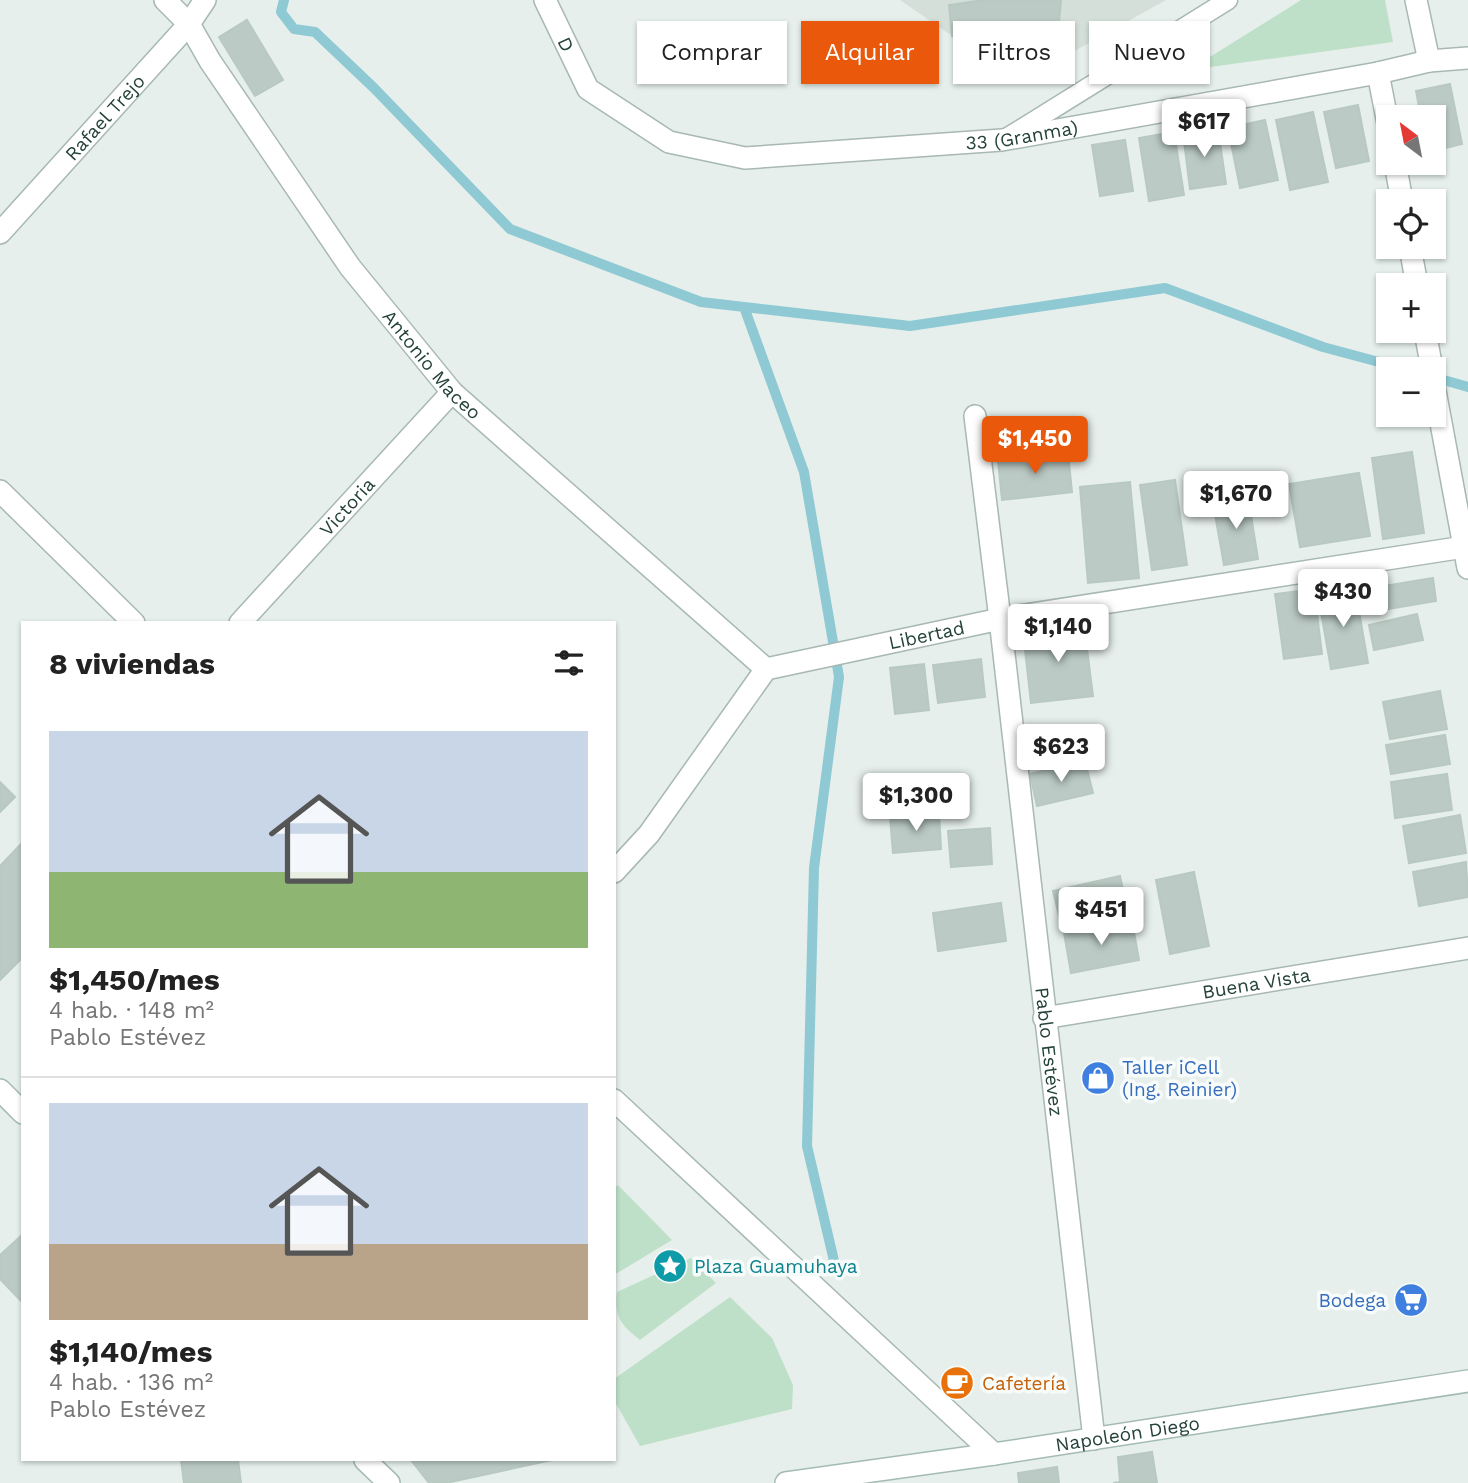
<!DOCTYPE html>
<html lang="es">
<head>
<meta charset="utf-8">
<style>
	body { margin:0; font-family:"Work Sans",sans-serif; background:#f2f2f2; color:#222; height:100vh; display:flex; flex-direction:column; font-size:26px; white-space:nowrap }
	* { box-sizing:border-box; margin:0 }
	p { font-size:23px; color:#767676 }
	.icon { flex:none; width:38px; height:38px; fill:none; stroke:currentColor; stroke-width:2; stroke-linecap:round; stroke-linejoin:round }
	.map { position:relative; flex:1; overflow:hidden }
	.drawer { position:absolute; left:21px; top:621px; width:595px; height:840px; display:flex; flex-direction:column; background:#fff; border-radius:0px; box-shadow:0 2px 5px #0004 }
	.drawer>* { flex:none }
	.top-card { position:absolute; left:637px; top:21px; width:665px; height:63px; display:flex; gap:14px }
	.needle { width:46px; rotate:328deg }
	.buttons { position:absolute; left:1376px; top:105px; display:grid; gap:14px }
	.buttons a { display:grid; place-items:center; width:70px; height:70px; border-radius:0px; background:#fff; box-shadow:0 2px 5px #0004; font-size:35px }
	.price { position:absolute; translate:-50% -60px; padding:0 16px; border-radius:7px; background:#fff; color:#222; font-size:23px; line-height:46px; filter:drop-shadow(0 2px 4px #0008) }
	.price::after { content:''; position:absolute; left:50%; top:42px; width:21px; height:16px; margin-left:-10px; background:inherit; clip-path:polygon(0 0,100% 0,50% 100%) }
	.price.on { background:#ea580c; color:#fff }
	ul { padding:0; list-style:none }
	li { display:grid; align-content:center; gap:14px; height:371px; padding:0 28px }
	li+li { border-top:2px solid #e0e0e0 }
	li span { display:grid; place-items:center; height:217px; border-radius:0px; color:#555 }
	li>.icon { margin-inline-start:auto }
	span .icon { width:126px; height:126px; fill:#fffc; stroke-width:1 }
	li b { font-size:30px }
	h2 { display:flex; justify-content:space-between; align-items:center; height:84px; padding:0 28px; font-size:30px }
	.chip { padding:0 24px; border-radius:0px; background:#fff; box-shadow:0 2px 5px #0004; font-size:24px; line-height:63px }
	.chip.on { background:#ea580c; color:#fff }
	.map>svg:first-child { display:block }
</style>
</head>
<body>
<div class="map">
<svg width="1468" height="1483" viewBox="0 0 1468 1483">
	<rect width="100%" height="100%" fill="#e6efeb"/>
	<path fill="#d4dfda" d="M 900,0 L 1166,0 L 1019,82 Z"/>
	<path fill="#bfe0c8" d="M 1301,0 L 1385,0 L 1393,42 L 1189,70 Z
		M 618,1185 L 672,1240 L 614,1275 L 614,1188 Z
		M 691,1258 L 716,1283 L 640,1340 C 621,1325 614,1317 617,1292 Z
		M 730,1297 L 772,1338 L 793,1385 L 792,1409 L 640,1446 L 614,1400 L 614,1379 Z"/>
	<g fill="none" stroke-linecap="round" stroke-linejoin="round">
		<path stroke="#8ec9d4" stroke-width="10" d="M 284,0 L 281,12 L 294,29 L 315,32 L 374,88 L 510,229 L 701,302 L 910,326 L 1165,288 L 1323,347 L 1405,369
			M 744,307 L 804,472 L 839,677 L 814,868 L 807,1146 L 835,1265
			M 1433,377 L 1468,387"/>
	</g>
	<path fill="#bbcac4" stroke="#b8c9c2" stroke-width="2" d="M 984,0 L 1061,0 L 1059,22 L 952,36 L 949,5 Z
		M 247,20 L 283,80 L 255,96 L 219,37 Z
		M 1450,84 L 1462,144 L 1433,151 L 1433,117 L 1421,117 L 1416,91 Z
		M 1358,105 L 1369,161 L 1336,168 L 1324,112 Z
		M 1313,112 L 1328,182 L 1290,190 L 1276,120 Z
		M 1265,120 L 1278,180 L 1240,188 L 1228,128 Z
		M 1218,129 L 1226,184 L 1190,189 L 1183,133 Z
		M 1174,132 L 1184,195 L 1149,201 L 1139,138 Z
		M 1125,140 L 1133,191 L 1100,196 L 1092,145 Z
		M 1412,452 L 1424,533 L 1383,539 L 1372,458 Z
		M 1068,453 L 1072,492 L 1002,500 L 998,461 Z
		M 1359,473 L 1370,536 L 1300,547 L 1289,484 Z
		M 1175,480 L 1187,565 L 1152,570 L 1140,485 Z
		M 1130,482 L 1139,578 L 1088,583 L 1080,487 Z
		M 1248,497 L 1258,559 L 1224,565 L 1213,503 Z
		M 1433,578 L 1436,601 L 1382,610 L 1378,587 Z
		M 1355,588 L 1368,663 L 1331,669 L 1318,595 Z
		M 1314,589 L 1322,654 L 1284,659 L 1275,594 Z
		M 1417,614 L 1423,640 L 1374,650 L 1369,625 Z
		M 1084,625 L 1093,696 L 1031,703 L 1023,632 Z
		M 981,659 L 985,697 L 938,703 L 933,665 Z
		M 924,664 L 929,710 L 895,714 L 890,668 Z
		M 1440,691 L 1447,729 L 1390,739 L 1383,702 Z
		M 1445,735 L 1450,764 L 1391,774 L 1386,745 Z
		M 1085,761 L 1093,793 L 1037,806 L 1030,774 Z
		M 1447,774 L 1452,810 L 1395,818 L 1391,782 Z
		M 0,782 L 15,797 L 0,812 Z
		M 939,813 L 941,849 L 893,853 L 890,817 Z
		M 1460,815 L 1466,853 L 1409,863 L 1403,826 Z
		M 990,828 L 992,864 L 951,867 L 948,831 Z
		M 23,842 L 23,957 L 0,980 L 0,866 Z
		M 1466,862 L 1468,897 L 1419,906 L 1413,872 Z
		M 1194,872 L 1209,946 L 1170,954 L 1156,880 Z
		M 1120,876 L 1128,913 L 1062,928 L 1053,891 Z
		M 1001,903 L 1006,941 L 938,951 L 933,913 Z
		M 1132,921 L 1139,960 L 1071,973 L 1064,933 Z
		M 23,1234 L 23,1303 L 0,1279 L 0,1255 Z
		M 1152,1452 L 1157,1483 L 1113,1483 L 1120,1482 L 1118,1457 Z
		M 181,1460 L 238,1460 L 241,1483 L 184,1483 Z
		M 411,1460 L 552,1460 L 446,1483 L 429,1483 Z
		M 1057,1467 L 1059,1483 L 1019,1483 L 1018,1473 Z"/>
	<g fill="none" stroke-linecap="round" stroke-linejoin="round">
		<g stroke="#a8b8b2" stroke-width="21">
			<path id="lane" d="M 1008,137 L 1228,0"/>
		</g>
		<g stroke="#a8b8b2" stroke-width="24">
			<g id="street">
				<path id="s1" d="M 165,0 L 189,24 L 210,61 L 350,267 L 452,392 L 766,669"/>
				<path id="s2" d="M 545,0 L 588,89 L 669,142 L 745,158 L 1002,140 L 1378,73 L 1429,61 L 1468,58"/>
				<path d="M 1416,0 L 1429,61"/>
				<path d="M 1378,73 L 1388,124"/>
				<path d="M 1395,163 L 1402,201"/>
				<path id="s3" d="M 0,233 L 189,24 L 205,0"/>
				<path d="M 1410,247 L 1417,285"/>
				<path d="M 1425,331 L 1432,369"/>
				<path d="M 1433,380 L 1468,568"/>
				<path id="s4" d="M 975,416 L 1000,619 L 1094,1439"/>
				<path d="M 0,491 L 134,623"/>
				<path id="s5" d="M 240,623 L 452,392"/>
				<path id="s6" d="M 614,872 L 649,834 L 766,669 L 1000,619 L 1464,547"/>
				<path id="s7" d="M 1044,1018 L 1468,948"/>
				<path d="M 614,1100 L 994,1454"/>
			</g>
		</g>
		<g stroke="#a4bbb3" stroke-width="24">
			<g id="secondary">
				<path d="M 0,1090 L 23,1113"/>
				<path d="M 365,1460 L 389,1483"/>
				<path id="s8" d="M 786,1483 L 994,1454 L 1468,1381"/>
			</g>
		</g>
		<use href="#lane" stroke="#fff" stroke-width="18"/>
		<use href="#street" stroke="#fff" stroke-width="21"/>
		<use href="#secondary" stroke="#fff" stroke-width="21"/>
	</g>
	<defs>
		<g id="shop-disc" transform="scale(1.75)"><circle r="9.5" fill="#3f7fe0" stroke="#f7fbf9"/><path d="M-5-2.5h2.3a2.7 3.5 0 0 1 5.4 0H5L5.5 6h-11ZM-1.5-2.5h3a1.5 2.3 0 0 0-3 0Z" fill="#fff"/></g>
		<g id="sight-disc" transform="scale(1.75)"><circle r="9.5" fill="#0f9aa8" stroke="#f7fbf9"/><path d="M0-6L1.8-2.2L6-1.7L2.9 1.2L3.7 5.4L0 3.3L-3.7 5.4L-2.9 1.2L-6-1.7L-1.8-2.2Z" fill="#fff"/></g>
		<g id="supermarket-disc" transform="scale(1.75)"><circle r="9.5" fill="#3f7fe0" stroke="#f7fbf9"/><path d="M-6-5.5h2.5l.6 2H6L4.5 2H-2.5L-4.4-4H-6ZM-1.5 3.2a1.3 1.3 0 1 0 .1 0ZM3 3.2a1.3 1.3 0 1 0 .1 0Z" fill="#fff"/></g>
		<g id="cafe-disc" transform="scale(1.75)"><circle r="9.5" fill="#e8710a" stroke="#f7fbf9"/><path d="M-5.5-4.5H6V0H3Q3 3.5 0 3.5H-2.5Q-5.5 3.5-5.5 0ZM3-3.2v2h1.7v-2ZM-6 4.5H4V6H-6Z" fill="#fff"/></g>
	</defs>
	<g fill-rule="evenodd">
		<use href="#shop-disc" x="1098" y="1078"/>
		<use href="#sight-disc" x="670" y="1266"/>
		<use href="#supermarket-disc" x="1411" y="1300"/>
		<use href="#cafe-disc" x="957" y="1383"/>
	</g>
	<g text-anchor="middle" dominant-baseline="central" stroke-width="7" stroke-linejoin="round" paint-order="stroke">
		<g font-size="19" fill="#24423a" stroke="#f7fbf9">
			<text stroke="none"><textPath href="#s2" startOffset="49">D</textPath></text>
			<text stroke="none"><textPath href="#s3" startOffset="156">Rafael Trejo</textPath></text>
			<text stroke="none"><textPath href="#s2" startOffset="551">33 (Granma)</textPath></text>
			<text stroke="none"><textPath href="#s1" startOffset="453">Antonio Maceo</textPath></text>
			<text stroke="none"><textPath href="#s5" startOffset="158">Victoria</textPath></text>
			<text stroke="none"><textPath href="#s6" startOffset="418">Libertad</textPath></text>
			<text stroke="none"><textPath href="#s7" startOffset="215">Buena Vista</textPath></text>
			<text stroke="none"><textPath href="#s4" startOffset="640">Pablo Estévez</textPath></text>
			<text stroke="none"><textPath href="#s8" startOffset="345">Napoleón Diego</textPath></text>
		</g>
		<g font-size="19" fill="#366cbe" stroke="#f7fbf9" text-anchor="start">
			<text x="1122" y="1067">Taller iCell<tspan x="1122" dy="22">(Ing. Reinier)</tspan></text>
			<text x="1386" y="1300" text-anchor="end">Bodega</text>
		</g>
		<g font-size="19" fill="#0d838f" stroke="#f7fbf9" text-anchor="start">
			<text x="694" y="1266">Plaza Guamuhaya</text>
		</g>
		<g font-size="19" fill="#c56008" stroke="#f7fbf9" text-anchor="start">
			<text x="982" y="1383">Cafetería</text>
		</g>
	</g>
</svg>
<div class="buttons">
<a><svg class="needle" viewBox="-14 -14 28 28"><path d="M0-13l5 13h-10z" fill="#e53935"/><path d="M0 13l5-13h-10z" fill="#767676"/></svg></a>
<a><svg class="icon" aria-label="locate" viewBox="0 0 24 24"><circle cx="12" cy="12" r="6"/><path d="M12 2v4M12 18v4M2 12h4M18 12h4"/></svg></a>
<a>+</a>
<a>−</a>
</div>
<b class="price" style="left:1204px;top:159px">$617</b>
<b class="price on" style="left:1035px;top:476px">$1,450</b>
<b class="price" style="left:1236px;top:531px">$1,670</b>
<b class="price" style="left:1343px;top:629px">$430</b>
<b class="price" style="left:1058px;top:664px">$1,140</b>
<b class="price" style="left:1061px;top:784px">$623</b>
<b class="price" style="left:916px;top:833px">$1,300</b>
<b class="price" style="left:1101px;top:947px">$451</b>
<div class="top-card">
<a class="chip">Comprar</a>
<a class="chip on">Alquilar</a>
<a class="chip">Filtros</a>
<a class="chip">Nuevo</a>
</div>
<section class="drawer">
<h2>8 viviendas<svg class="icon" aria-label="filters" viewBox="0 0 24 24"><path d="M4 7h16M4 17h16"/><circle cx="9" cy="7" r="2"/><circle cx="15" cy="17" r="2"/></svg></h2>
<ul>
<li><span style="background:linear-gradient(#c9d6e8 65%,#8fb573 0)"><svg class="icon" aria-label="home" viewBox="0 0 24 24"><path d="M3 11l9-7 9 7M6 9v11h12V9"/></svg></span><div><b>$1,450/mes</b><p>4 hab. · 148 m²</p><p>Pablo Estévez</p></div></li>
<li><span style="background:linear-gradient(#c9d6e8 65%,#b9a48a 0)"><svg class="icon" aria-label="home" viewBox="0 0 24 24"><path d="M3 11l9-7 9 7M6 9v11h12V9"/></svg></span><div><b>$1,140/mes</b><p>4 hab. · 136 m²</p><p>Pablo Estévez</p></div></li>
</ul>
</section>
</div>
</body>
</html>
